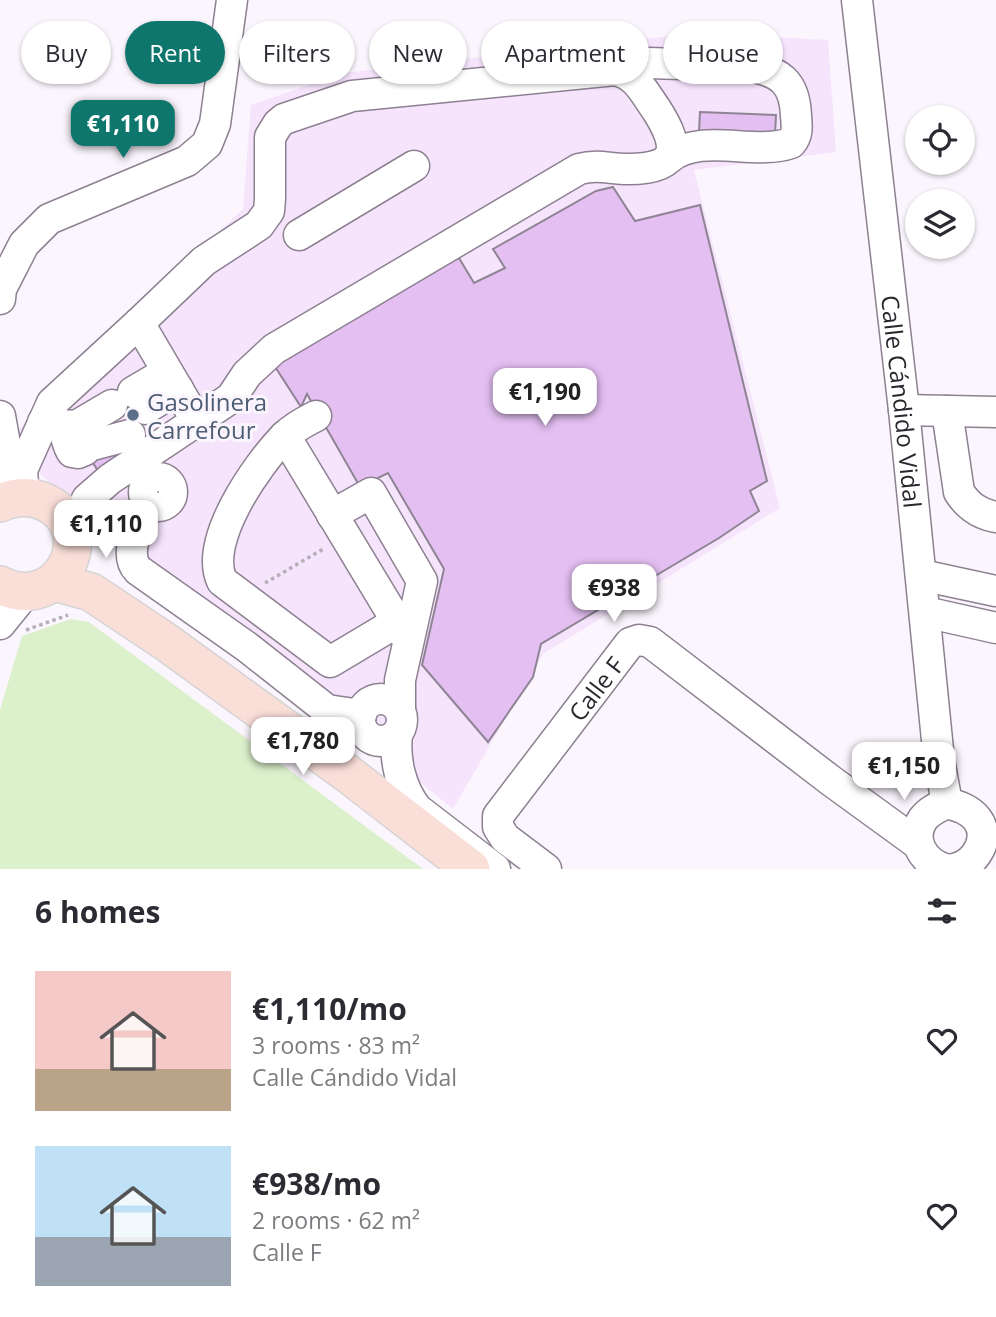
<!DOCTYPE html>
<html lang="en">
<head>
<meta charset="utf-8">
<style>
	body { margin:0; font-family:"Open Sans",sans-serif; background:#f7f7f7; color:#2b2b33; height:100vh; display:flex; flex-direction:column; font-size:26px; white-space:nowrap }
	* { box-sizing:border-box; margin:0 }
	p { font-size:23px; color:#7c7c81 }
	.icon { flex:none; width:38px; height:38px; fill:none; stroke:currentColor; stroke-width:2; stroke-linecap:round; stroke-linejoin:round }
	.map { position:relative; height:869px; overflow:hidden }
	.panel { display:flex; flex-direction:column; background:#fff; flex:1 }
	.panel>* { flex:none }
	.guide { position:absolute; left:21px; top:21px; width:956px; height:63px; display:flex; gap:14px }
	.fabs { position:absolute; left:905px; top:105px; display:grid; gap:14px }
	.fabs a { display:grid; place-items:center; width:70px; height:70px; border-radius:50%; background:#fff; box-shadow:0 2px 5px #0004; font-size:35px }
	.price { position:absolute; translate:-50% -60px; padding:0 16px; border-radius:14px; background:#fff; color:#222; font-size:23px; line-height:46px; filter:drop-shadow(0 2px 4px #0008) }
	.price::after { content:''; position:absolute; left:50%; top:42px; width:21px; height:16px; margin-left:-10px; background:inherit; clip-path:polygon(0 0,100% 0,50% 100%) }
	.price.current { background:#0f766e; color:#fff }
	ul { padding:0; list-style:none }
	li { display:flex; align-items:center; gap:21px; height:175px; padding:0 35px }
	li span { display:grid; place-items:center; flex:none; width:196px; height:140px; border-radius:0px; color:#555 }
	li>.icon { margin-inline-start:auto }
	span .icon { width:84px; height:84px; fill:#fffc; stroke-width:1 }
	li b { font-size:30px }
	h2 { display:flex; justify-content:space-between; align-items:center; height:84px; padding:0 35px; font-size:30px }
	.pill { padding:0 24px; border-radius:32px; background:#fff; box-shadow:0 2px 5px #0004; font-size:24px; line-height:63px }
	.pill.current { background:#0f766e; color:#fff }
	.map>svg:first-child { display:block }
</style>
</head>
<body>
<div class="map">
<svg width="996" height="869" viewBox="0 0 996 869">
	<rect width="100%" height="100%" fill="#fbf6fd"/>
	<path fill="#f6e4fd" d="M 696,33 L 828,40 L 836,152 L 694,170 L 780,508 L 543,654 L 453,809 L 48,481 L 7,444 L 45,398 L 243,209 L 251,105 L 343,73 Z"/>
	<path fill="#dbf0cb" d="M 71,619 L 89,622 L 423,869 L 0,869 L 0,710 L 22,636 Z"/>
	<path fill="#e4bff2" stroke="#8f8494" stroke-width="2" d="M 700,112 L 776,115 L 775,135 L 699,132 Z
		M 613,187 L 635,221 L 700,205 L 767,481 L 750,491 L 759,511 L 719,538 L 541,644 L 533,677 L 488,742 L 422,665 L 444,569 L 388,473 L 360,487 L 307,394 L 301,407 L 272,362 L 456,253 L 474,283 L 505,268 L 493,249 L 596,191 Z
		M 82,446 L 112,452 L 119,464 L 100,474 Z"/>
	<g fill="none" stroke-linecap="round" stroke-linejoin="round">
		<g stroke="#8d8191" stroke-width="33">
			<g id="minor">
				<path id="s1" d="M 857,0 L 904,410 L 939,760 L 947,803"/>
				<path d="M 608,70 L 648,63 L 747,66 C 780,71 795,82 796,116 C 797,126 798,135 791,143 C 754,156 701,132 669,158"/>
				<path d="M 299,235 L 414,166"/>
				<path d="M 0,299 L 1,289 L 24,244 L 49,219 L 187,161 L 207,144 L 215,124 L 232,0"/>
				<path d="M 133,392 L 167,372"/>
				<path d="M 145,409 L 178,389"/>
				<path d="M 904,410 L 996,412"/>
				<path d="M 947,411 L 959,492 C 968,506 979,514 996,517"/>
				<path d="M 0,416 L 8,461 L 9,492"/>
				<path d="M 316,416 C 304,422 293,428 284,437 C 257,465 203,541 222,581 L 330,662 L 397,622"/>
				<path d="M 43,422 L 51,419 L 65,426 L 78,425 L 112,405"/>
				<path d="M 58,423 C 68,432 65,442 72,452 L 78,453 L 85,450"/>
				<path d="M 285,436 L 408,640"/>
				<path d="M 96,444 L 130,435"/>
				<circle cx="158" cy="492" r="14"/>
				<path d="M 24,497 L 22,470 L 52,403 L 139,323 L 196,420"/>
				<path d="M 148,504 C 141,521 122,553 138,570 L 247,647 L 327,710 L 361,715"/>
				<path d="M 332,515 L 371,493 L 422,581 L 400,680 L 400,710"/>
				<path d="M 72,536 L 87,499 L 110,479 L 231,398 L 247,374 L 274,349 L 579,169 C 599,164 609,169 628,169 C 680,169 681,148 656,109 C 644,92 636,74 615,70 L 352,96 L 284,119 L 278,124 L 270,137 L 270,199 L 269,211 L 259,225 L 204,261 L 139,323"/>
				<path d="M 921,575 L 996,591"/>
				<path d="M 925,612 L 996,628"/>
				<path d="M 0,624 L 26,592"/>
				<circle cx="381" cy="720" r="21"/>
				<path d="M 397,734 C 394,760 401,789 417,809 L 495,869"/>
				<path id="s2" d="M 546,869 L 505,838 L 498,827 L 498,816 L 630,643 L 639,640 L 650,642 L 830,780 L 918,844"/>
				<path d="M 945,869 C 924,863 909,840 923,819 C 929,811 938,807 947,803 C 958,806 969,809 977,819 C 991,837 977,864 954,869"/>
			</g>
		</g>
		<g stroke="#d5d4d5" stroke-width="40">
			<path id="major" d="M 0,503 C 16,496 31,495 47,503 C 102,532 59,615 0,585
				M 54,582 L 91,592 L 166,642 L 348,774 L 471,869"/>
		</g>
		<path stroke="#b5b0b7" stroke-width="3.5" stroke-dasharray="3.5 3.5" stroke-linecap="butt" d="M 265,583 L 325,548
			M 26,630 L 68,615"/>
		<use href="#minor" stroke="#fff" stroke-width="30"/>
		<use href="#major" stroke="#fadfd9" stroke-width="37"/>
	</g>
	<circle fill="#5c6f8a" stroke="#fbf6fd" stroke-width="2.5" cx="133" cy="415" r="7"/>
	<g text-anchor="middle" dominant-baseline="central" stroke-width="6" stroke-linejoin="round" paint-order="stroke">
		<g font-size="24" fill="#4e5e75" stroke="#fbf6fd" text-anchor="start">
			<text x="147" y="401">Gasolinera<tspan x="147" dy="28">Carrefour</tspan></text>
		</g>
		<g font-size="24" fill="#2b262d" stroke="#fbf6fd">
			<text stroke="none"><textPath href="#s1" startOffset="404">Calle Cándido Vidal</textPath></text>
			<text stroke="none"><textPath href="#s2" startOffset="236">Calle F</textPath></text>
		</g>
	</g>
</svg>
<div class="fabs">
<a><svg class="icon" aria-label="locate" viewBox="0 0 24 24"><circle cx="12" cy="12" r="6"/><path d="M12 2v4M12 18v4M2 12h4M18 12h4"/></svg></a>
<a><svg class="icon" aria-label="layers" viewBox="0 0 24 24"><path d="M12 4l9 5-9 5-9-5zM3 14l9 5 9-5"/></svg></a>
</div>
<b class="price current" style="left:123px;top:160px">€1,110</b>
<b class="price" style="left:545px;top:428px">€1,190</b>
<b class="price" style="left:106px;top:560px">€1,110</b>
<b class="price" style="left:614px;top:624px">€938</b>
<b class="price" style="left:303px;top:777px">€1,780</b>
<b class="price" style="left:904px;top:802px">€1,150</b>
<div class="guide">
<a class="pill">Buy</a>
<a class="pill current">Rent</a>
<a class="pill">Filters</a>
<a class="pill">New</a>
<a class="pill">Apartment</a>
<a class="pill">House</a>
</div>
</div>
<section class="panel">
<h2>6 homes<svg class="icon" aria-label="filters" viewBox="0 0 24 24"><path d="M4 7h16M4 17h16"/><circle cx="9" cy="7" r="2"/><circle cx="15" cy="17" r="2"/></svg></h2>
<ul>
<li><span style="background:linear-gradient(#f6c9c9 70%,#b9a48a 0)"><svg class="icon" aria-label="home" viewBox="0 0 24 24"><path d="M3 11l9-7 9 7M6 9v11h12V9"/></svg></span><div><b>€1,110/mo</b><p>3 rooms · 83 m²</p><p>Calle Cándido Vidal</p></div><svg class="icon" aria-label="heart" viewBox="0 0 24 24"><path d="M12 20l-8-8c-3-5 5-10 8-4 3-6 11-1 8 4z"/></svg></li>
<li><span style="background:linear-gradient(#bfe0f5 65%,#9aa5b1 0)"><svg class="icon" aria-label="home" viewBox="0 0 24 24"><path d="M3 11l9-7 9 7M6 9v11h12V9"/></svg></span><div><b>€938/mo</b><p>2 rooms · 62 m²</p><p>Calle F</p></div><svg class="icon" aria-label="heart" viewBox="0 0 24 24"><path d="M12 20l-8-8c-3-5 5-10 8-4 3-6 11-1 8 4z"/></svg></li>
</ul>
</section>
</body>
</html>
